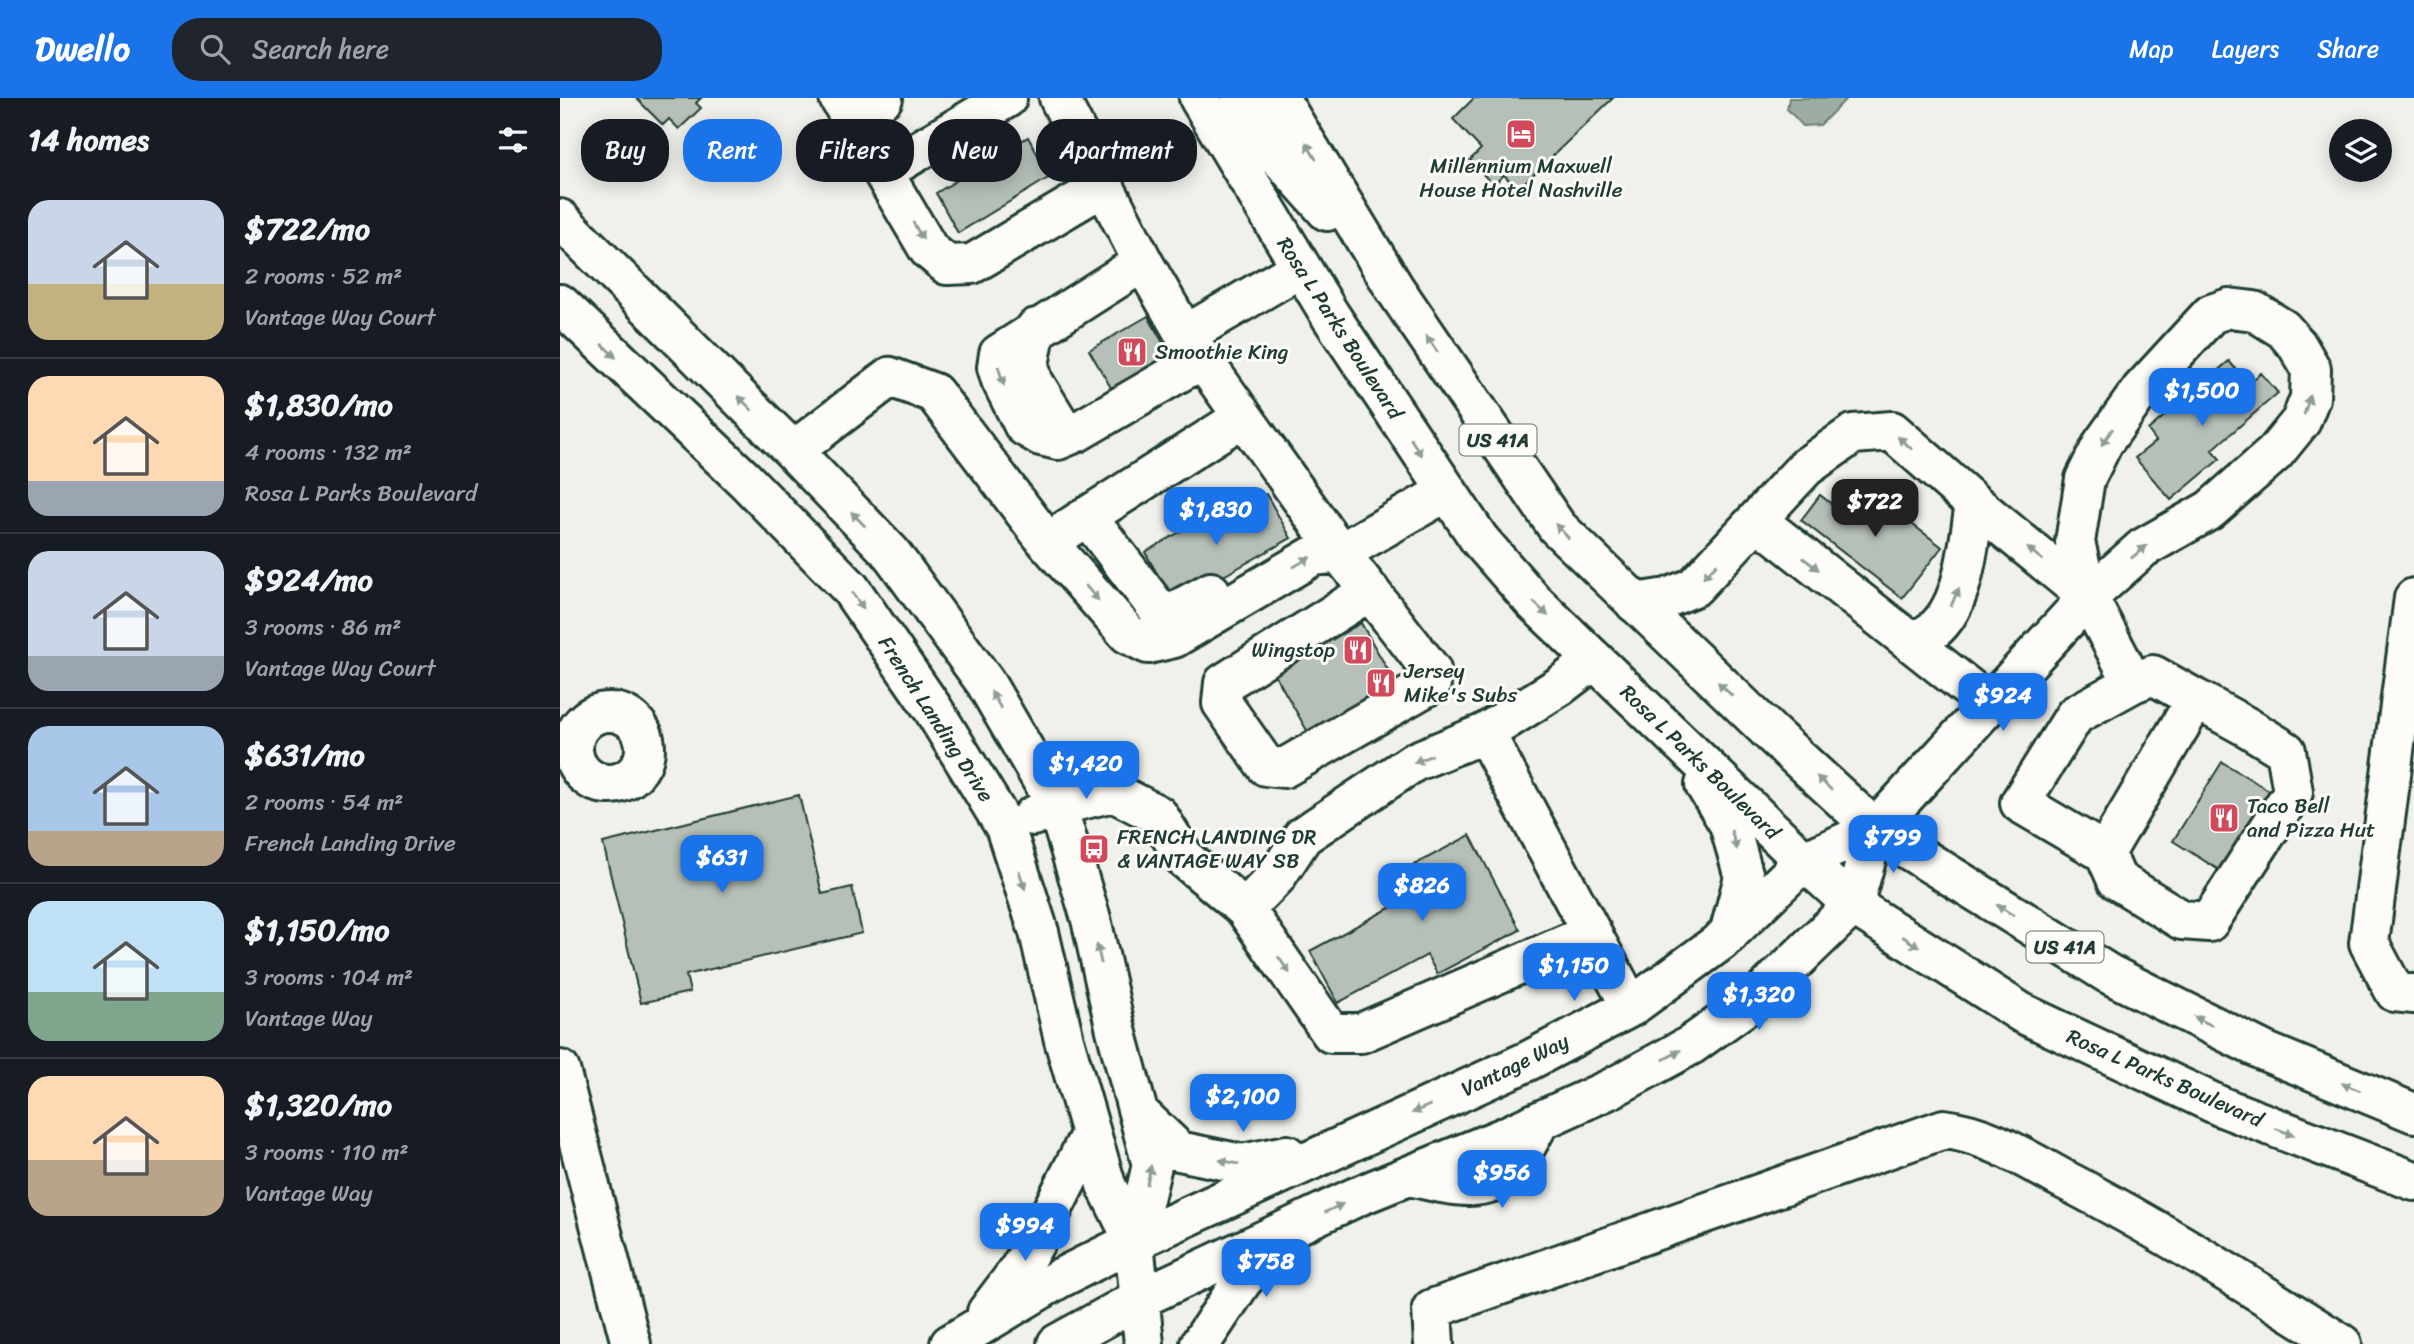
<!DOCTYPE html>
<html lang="en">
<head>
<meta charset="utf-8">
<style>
	body { margin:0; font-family:Sriracha,sans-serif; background:#20242c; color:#f1f3f6; height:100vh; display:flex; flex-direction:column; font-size:26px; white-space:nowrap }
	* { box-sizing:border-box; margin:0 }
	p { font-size:23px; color:#9ea1a6 }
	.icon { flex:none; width:38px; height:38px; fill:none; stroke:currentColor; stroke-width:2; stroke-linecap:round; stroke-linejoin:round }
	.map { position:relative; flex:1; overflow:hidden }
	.side { display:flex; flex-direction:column; background:#171b24; width:560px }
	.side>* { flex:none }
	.hud { position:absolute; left:21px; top:21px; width:665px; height:63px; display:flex; gap:14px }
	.controls { position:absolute; left:1769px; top:21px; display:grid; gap:14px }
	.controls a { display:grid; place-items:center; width:63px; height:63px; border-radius:50%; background:#171b24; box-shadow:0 4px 18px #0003; font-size:35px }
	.price { position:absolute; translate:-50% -60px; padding:0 16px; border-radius:14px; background:#1a73e8; color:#fff; font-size:23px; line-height:46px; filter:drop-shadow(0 2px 4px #0008) }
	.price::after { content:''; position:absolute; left:50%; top:42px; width:21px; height:16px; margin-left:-10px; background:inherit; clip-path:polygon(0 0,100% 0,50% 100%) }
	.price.on { background:#222; color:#fff }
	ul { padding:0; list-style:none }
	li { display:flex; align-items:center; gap:21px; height:175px; padding:0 28px }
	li+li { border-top:2px solid #363941 }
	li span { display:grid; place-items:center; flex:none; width:196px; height:140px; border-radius:21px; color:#555 }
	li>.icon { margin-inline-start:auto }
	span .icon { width:84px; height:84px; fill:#fffc; stroke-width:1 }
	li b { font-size:30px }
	h2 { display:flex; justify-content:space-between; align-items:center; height:84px; padding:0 28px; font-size:30px }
	.chip { padding:0 24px; border-radius:28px; background:#171b24; box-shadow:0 4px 18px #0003; font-size:24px; line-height:63px }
	.chip.on { background:#1a73e8; color:#fff }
	header { display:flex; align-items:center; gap:42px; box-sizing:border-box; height:98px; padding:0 35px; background:#1a73e8; color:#fff }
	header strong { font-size:33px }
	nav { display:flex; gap:38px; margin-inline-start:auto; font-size:24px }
	.search { width:490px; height:63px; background:#20242c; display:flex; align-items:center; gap:18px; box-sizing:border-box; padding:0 24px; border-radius:28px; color:#9ea1a6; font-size:26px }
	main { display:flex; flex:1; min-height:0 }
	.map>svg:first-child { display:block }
</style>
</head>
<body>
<header>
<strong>Dwello</strong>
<div class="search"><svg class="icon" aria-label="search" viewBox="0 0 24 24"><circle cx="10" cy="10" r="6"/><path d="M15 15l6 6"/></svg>Search here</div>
<nav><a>Map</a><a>Layers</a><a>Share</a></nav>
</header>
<main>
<section class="side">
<h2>14 homes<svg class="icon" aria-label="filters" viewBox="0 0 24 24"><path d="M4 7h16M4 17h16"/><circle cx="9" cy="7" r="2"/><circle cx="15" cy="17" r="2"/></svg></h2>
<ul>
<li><span style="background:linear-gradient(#c9d6e8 60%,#c2b280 0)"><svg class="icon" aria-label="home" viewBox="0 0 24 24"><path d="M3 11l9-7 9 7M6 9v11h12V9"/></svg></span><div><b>$722/mo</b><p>2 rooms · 52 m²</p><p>Vantage Way Court</p></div></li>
<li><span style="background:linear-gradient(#ffd9b3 75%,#9aa5b1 0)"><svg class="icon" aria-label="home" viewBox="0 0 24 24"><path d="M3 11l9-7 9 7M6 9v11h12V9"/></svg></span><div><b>$1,830/mo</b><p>4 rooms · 132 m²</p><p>Rosa L Parks Boulevard</p></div></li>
<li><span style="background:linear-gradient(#c9d6e8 75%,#9aa5b1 0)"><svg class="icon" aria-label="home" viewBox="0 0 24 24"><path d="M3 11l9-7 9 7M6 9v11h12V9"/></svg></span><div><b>$924/mo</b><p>3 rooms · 86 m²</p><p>Vantage Way Court</p></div></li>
<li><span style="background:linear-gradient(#a9c7e8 75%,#b9a48a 0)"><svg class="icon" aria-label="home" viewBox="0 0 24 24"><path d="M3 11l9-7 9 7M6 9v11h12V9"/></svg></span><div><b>$631/mo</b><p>2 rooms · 54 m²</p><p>French Landing Drive</p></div></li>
<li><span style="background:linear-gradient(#bfe0f5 65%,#7fa58c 0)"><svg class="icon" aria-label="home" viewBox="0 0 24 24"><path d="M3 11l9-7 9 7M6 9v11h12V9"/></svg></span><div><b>$1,150/mo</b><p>3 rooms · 104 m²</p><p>Vantage Way</p></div></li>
<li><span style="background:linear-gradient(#ffd9b3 60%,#b9a48a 0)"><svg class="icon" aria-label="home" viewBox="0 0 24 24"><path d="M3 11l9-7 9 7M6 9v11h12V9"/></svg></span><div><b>$1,320/mo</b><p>3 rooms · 110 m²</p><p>Vantage Way</p></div></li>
</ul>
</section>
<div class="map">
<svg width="1854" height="1246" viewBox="0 0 1854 1246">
	<rect width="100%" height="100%" fill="#f0f1eb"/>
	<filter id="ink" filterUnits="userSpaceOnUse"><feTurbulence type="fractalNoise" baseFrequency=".0143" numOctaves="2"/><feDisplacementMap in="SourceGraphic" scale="14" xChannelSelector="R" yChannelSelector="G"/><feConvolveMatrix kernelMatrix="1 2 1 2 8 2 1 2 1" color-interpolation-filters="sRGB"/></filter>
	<g filter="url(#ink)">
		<path fill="#9faca4" stroke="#6c8077" stroke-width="2" d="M 1229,0 L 1287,0 L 1260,27 L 1243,28 L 1227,11 Z"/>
		<path fill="#b6bfb8" stroke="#1f3d34" stroke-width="2" d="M 76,0 L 141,0 L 136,5 L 141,10 L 119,31 L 109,21 L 103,27 Z
			M 914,0 L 1053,0 L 958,91 L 944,77 L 933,87 L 910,62 L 921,51 L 893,21 Z
			M 468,39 L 490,79 L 398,135 L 376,95 Z
			M 588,218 L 612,261 L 554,295 L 529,252 Z
			M 1669,263 L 1688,286 L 1701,275 L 1718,295 L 1652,352 L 1660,361 L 1611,402 L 1575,360 L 1596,343 L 1588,332 Z
			M 1302,388 L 1382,449 L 1342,500 L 1241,422 L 1260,397 L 1282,414 Z
			M 706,396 L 731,440 L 614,506 L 585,454 L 665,408 L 670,417 Z
			M 801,525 L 840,593 L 753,643 L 714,575 Z
			M 1662,664 L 1715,696 L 1667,777 L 1613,743 Z
			M 239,697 L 262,796 L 292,789 L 302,835 L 126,877 L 130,894 L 81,905 L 43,745 Z
			M 910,737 L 960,832 L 877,876 L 867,857 L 778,905 L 750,853 L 839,805 L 826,782 Z"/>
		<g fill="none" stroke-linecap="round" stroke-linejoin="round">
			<g stroke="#1f3d34" stroke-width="44">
				<path id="minor" d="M 279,0 L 369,152 L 387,167 L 412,166 L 544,88
					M 499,0 L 583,164 L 625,237
					M 291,19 L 323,0
					M 323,74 L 447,0
					M 0,121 L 233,353 L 331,455 L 425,584 L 497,708 L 531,821 L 556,932 L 592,1067 L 574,1143 L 584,1246
					M 583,164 L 439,256 L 437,269 L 441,282 L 464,328 L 481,338 L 498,342 L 517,334 L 642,261
					M 740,170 L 625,237 L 780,455 L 871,572 L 871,586 L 724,670 L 706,668 L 662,605 L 664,585 L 810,493
					M 0,206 L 185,382 L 290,490 L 373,611 L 445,729 L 479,834 L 504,942 L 546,1087 L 574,1143
					M 476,230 L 469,267 L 473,283 L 507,338
					M 233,353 L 330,279 L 374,295 L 487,444 L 568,536 L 588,546 L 614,540 L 753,458 L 780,455 L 886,394
					M 527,418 L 597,510 L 610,516 L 651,494
					M 1198,423 L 1429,606
					M 506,432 L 683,319
					M 1854,500 L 1809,845 L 1835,894 L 1854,896
					M 1075,505 L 1107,500 L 1134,489 L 1246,369 L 1293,336 L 1332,333 L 1415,406 L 1528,499
					M 1347,541 C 1354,540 1362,540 1368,536 C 1405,513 1408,446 1415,406
					M 1034,562 L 1000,588 L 925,635 L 1071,909
					M13 650a36 36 0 1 1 72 0a36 36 0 1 1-72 0Z
					M 473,718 L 497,708 L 553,694 L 598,717 L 625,761 L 685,811 L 771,935 L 801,935 L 1032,835
					M 1545,755 L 1557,782 L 1622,822 L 1649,824 L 1733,694 L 1726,653 L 1687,629 L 1636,601
					M 685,811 L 716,779 L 743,738 L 854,664 L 925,635
					M 0,972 L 71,1246
					M 579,1015 L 619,1053 L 682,1066 L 727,1057
					M 849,1078 C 880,1084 922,1099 948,1074 C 959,1064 972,1036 980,1023
					M 427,1214 L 458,1173 L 480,1136 L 531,1035
					M 390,1246 L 500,1180 L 574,1143 L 968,963 L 1071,909 L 1161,843 L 1244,763 L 1315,731 L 1528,499 L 1583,450 L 1650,412 L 1715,355 L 1741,323 L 1750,300 L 1751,271 L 1737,247 L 1723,231 L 1694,213 L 1669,210 L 1651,216 L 1581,292 L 1543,345 L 1525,381 L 1515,444 L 1528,499 L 1573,585 L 1515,617 L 1460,705 L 1545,755 L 1636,601 L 1593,577 L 1573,585
					M 497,1246 L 579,1201 L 796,1099 L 942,1040 L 1052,990 L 1131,947 L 1198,899 L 1293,807 L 1315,731
					M 640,1246 L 682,1183 L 719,1142
					M 874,1246 L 872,1211 L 1384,1031 C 1427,1036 1464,1060 1501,1080 C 1598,1130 1690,1188 1782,1246"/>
			</g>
			<g stroke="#1f3d34" stroke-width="44">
				<path id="major" d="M 639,0 L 770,217 L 919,441 L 973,503 L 1244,763 L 1293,807 L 1462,915 L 1662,1009 L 1854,1083
					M 681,0 L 717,57 L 767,113
					M 719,0 L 835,191 L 997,429 L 1214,638 L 1315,731 L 1549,876 L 1704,953 L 1854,1015
					M 1145,687 L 1169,726 L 1184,779 L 1169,836"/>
			</g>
			<use href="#minor" stroke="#fdfcf7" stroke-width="38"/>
			<use href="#major" stroke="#fdfcf7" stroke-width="38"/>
		</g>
		<defs><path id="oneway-solid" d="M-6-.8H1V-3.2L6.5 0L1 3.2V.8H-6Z" transform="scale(1.75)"/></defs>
		<g fill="#8e9c96">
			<use href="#oneway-solid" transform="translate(751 53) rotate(-121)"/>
			<use href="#oneway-solid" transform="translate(358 133) rotate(60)"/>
			<use href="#oneway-solid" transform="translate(872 246) rotate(-124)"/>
			<use href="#oneway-solid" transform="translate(49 253) rotate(44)"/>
			<use href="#oneway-solid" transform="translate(441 278) rotate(73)"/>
			<use href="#oneway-solid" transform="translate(185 305) rotate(-135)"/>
			<use href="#oneway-solid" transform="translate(1747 307) rotate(-73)"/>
			<use href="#oneway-solid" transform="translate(1547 339) rotate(124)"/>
			<use href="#oneway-solid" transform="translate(1345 345) rotate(-139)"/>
			<use href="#oneway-solid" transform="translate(856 349) rotate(57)"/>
			<use href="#oneway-solid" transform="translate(298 421) rotate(-134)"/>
			<use href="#oneway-solid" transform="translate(1002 433) rotate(-133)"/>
			<use href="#oneway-solid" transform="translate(1579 454) rotate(-39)"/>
			<use href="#oneway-solid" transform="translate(1475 456) rotate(-141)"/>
			<use href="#oneway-solid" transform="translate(742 464) rotate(-31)"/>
			<use href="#oneway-solid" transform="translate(1251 466) rotate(38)"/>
			<use href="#oneway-solid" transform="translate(1150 473) rotate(134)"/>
			<use href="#oneway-solid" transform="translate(532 495) rotate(49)"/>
			<use href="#oneway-solid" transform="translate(1395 499) rotate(-66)"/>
			<use href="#oneway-solid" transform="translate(298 503) rotate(55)"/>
			<use href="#oneway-solid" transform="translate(981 511) rotate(44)"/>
			<use href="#oneway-solid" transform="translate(1165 591) rotate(-136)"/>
			<use href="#oneway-solid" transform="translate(436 602) rotate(-120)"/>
			<use href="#oneway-solid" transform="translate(863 661) rotate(156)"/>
			<use href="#oneway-solid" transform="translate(1264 685) rotate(-137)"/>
			<use href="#oneway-solid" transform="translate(1174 742) rotate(73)"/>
			<use href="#oneway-solid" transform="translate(462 782) rotate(72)"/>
			<use href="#oneway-solid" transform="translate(1445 812) rotate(-148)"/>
			<use href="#oneway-solid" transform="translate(1351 844) rotate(33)"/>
			<use href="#oneway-solid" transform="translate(539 856) rotate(-103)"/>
			<use href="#oneway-solid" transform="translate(724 867) rotate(55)"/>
			<use href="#oneway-solid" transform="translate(1643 923) rotate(-153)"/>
			<use href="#oneway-solid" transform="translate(1112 957) rotate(-29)"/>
			<use href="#oneway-solid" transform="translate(1791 989) rotate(-158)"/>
			<use href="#oneway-solid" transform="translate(861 1011) rotate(156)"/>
			<use href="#oneway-solid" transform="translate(1725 1034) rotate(21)"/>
			<use href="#oneway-solid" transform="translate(669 1064) rotate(-169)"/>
			<use href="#oneway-solid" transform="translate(589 1077) rotate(-78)"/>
			<use href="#oneway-solid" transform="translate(774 1110) rotate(-25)"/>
		</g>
	</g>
	<defs>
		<g id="hotel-square" transform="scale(1.575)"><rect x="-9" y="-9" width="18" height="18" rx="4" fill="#d1495b" stroke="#fdfcf7"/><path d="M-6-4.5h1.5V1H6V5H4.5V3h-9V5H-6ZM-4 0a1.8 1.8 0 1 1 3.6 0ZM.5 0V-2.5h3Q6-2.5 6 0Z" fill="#fff"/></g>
		<g id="restaurant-square" transform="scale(1.575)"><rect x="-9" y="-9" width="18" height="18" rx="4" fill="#d1495b" stroke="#fdfcf7"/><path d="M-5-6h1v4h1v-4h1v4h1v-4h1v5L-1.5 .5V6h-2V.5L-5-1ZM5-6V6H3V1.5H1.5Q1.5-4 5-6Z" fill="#fff"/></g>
		<g id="bus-square" transform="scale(1.575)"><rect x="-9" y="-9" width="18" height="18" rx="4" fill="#d1495b" stroke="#fdfcf7"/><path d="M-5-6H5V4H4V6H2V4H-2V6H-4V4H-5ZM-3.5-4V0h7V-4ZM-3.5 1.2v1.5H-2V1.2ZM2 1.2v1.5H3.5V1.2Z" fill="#fff"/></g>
	</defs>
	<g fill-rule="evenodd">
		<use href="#hotel-square" x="961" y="36"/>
		<use href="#restaurant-square" x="572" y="254"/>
		<use href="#restaurant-square" x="798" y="552"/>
		<use href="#restaurant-square" x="821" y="585"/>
		<use href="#restaurant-square" x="1664" y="720"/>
		<use href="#bus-square" x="534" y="751"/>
	</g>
	<g text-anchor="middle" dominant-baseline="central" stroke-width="6" stroke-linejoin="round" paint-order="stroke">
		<g fill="#fdfcf7" stroke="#62766e" stroke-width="2">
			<rect x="899.5" y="326.5" width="77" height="31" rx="5"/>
			<rect x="1466.5" y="833.5" width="77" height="31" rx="5"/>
		</g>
		<g font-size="19" font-weight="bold" fill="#1f3d34">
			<text x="938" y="342">US 41A</text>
			<text x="1505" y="849">US 41A</text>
		</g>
		<g font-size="21" fill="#1f3d34" stroke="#fdfcf7" text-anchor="start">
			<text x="961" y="68" text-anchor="middle">Millennium Maxwell<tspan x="961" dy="24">House Hotel Nashville</tspan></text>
			<text x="595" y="254">Smoothie King</text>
			<text x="775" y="552" text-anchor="end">Wingstop</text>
			<text x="844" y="573">Jersey<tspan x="844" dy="24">Mike's Subs</tspan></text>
			<text x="1687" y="708">Taco Bell<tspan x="1687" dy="24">and Pizza Hut</tspan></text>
			<text x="557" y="739">FRENCH LANDING DR<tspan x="557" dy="24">&amp; VANTAGE WAY SB</tspan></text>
		</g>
		<g font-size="21" fill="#1f3d34" stroke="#fdfcf7">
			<text transform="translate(780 230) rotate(57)">Rosa L Parks Boulevard</text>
			<text transform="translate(376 621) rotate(57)">French Landing Drive</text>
			<text transform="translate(1140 664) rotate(44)">Rosa L Parks Boulevard</text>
			<text transform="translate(955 967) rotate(-26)">Vantage Way</text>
			<text transform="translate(1605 980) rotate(24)">Rosa L Parks Boulevard</text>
		</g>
	</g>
</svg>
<div class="controls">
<a><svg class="icon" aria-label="layers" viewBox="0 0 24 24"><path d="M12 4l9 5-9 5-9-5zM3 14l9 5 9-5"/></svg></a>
</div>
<b class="price" style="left:1642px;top:330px">$1,500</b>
<b class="price on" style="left:1315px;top:441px">$722</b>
<b class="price" style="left:656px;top:449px">$1,830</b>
<b class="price" style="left:1443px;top:635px">$924</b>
<b class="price" style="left:526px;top:703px">$1,420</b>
<b class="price" style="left:1333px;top:777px">$799</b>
<b class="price" style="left:162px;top:797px">$631</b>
<b class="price" style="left:862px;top:825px">$826</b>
<b class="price" style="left:1014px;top:905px">$1,150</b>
<b class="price" style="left:1199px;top:934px">$1,320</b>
<b class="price" style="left:683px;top:1036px">$2,100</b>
<b class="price" style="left:942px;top:1112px">$956</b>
<b class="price" style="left:465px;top:1165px">$994</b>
<b class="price" style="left:706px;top:1201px">$758</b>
<div class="hud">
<a class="chip">Buy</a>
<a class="chip on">Rent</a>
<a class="chip">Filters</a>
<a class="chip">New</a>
<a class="chip">Apartment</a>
</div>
</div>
</main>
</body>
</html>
